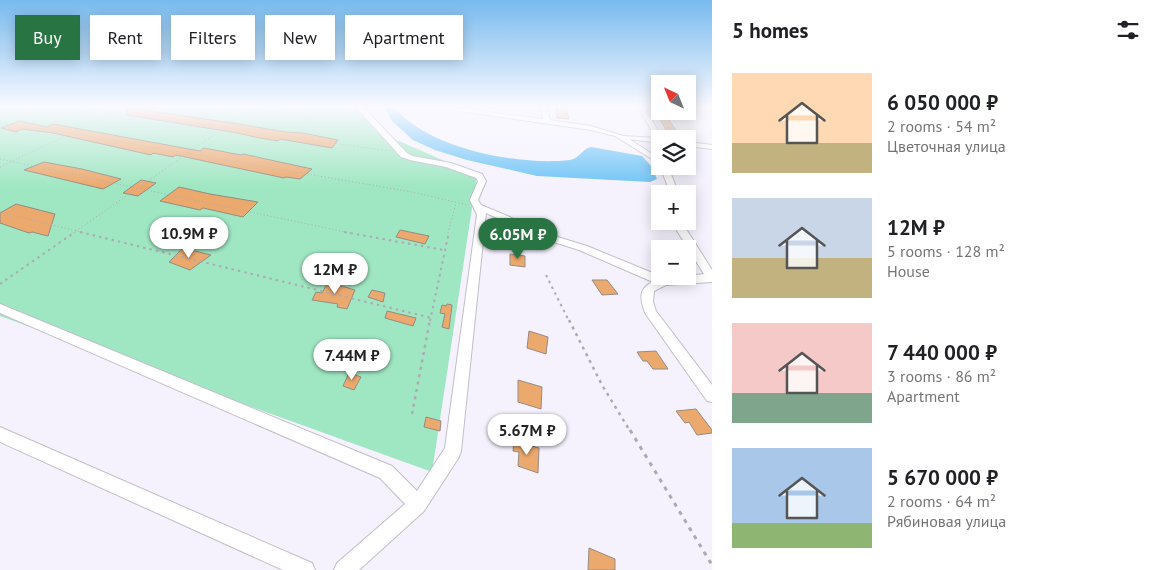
<!DOCTYPE html>
<html lang="en">
<head>
<meta charset="utf-8">
<style>
	body { margin:0; font-family:"PT Sans",sans-serif; background:#f6f6f6; color:#202124; height:100vh; display:flex; flex-direction:column; font-size:19px; white-space:nowrap }
	* { box-sizing:border-box; margin:0 }
	p { font-size:16px; color:#757577 }
	.icon { flex:none; width:28px; height:28px; fill:none; stroke:currentColor; stroke-width:2; stroke-linecap:round; stroke-linejoin:round }
	.map { position:relative; flex:1; overflow:hidden }
	.details { display:flex; flex-direction:column; background:#fff; width:450px }
	.details>* { flex:none }
	.hud { position:absolute; left:15px; top:15px; width:475px; height:45px; display:flex; gap:10px }
	.needle { width:32px; rotate:317deg }
	.buttons { position:absolute; left:651px; top:75px; display:grid; gap:10px }
	.buttons a { display:grid; place-items:center; width:45px; height:45px; border-radius:0px; background:#fff; box-shadow:0 2px 12px #0003; font-size:25px }
	.price { position:absolute; translate:-50% -42px; padding:0 11px; border-radius:18px; background:#fff; color:#222; font-size:16px; line-height:32px; filter:drop-shadow(0 1px 2px #0008) }
	.price::after { content:''; position:absolute; left:50%; top:30px; width:15px; height:11px; margin-left:-8px; background:inherit; clip-path:polygon(0 0,100% 0,50% 100%) }
	.price.on { background:#287443; color:#fff }
	ul { padding:0; list-style:none }
	li { display:flex; align-items:center; gap:15px; height:125px; padding:0 20px }
	li span { display:grid; place-items:center; flex:none; width:140px; height:100px; border-radius:0px; color:#555 }
	li>.icon { margin-inline-start:auto }
	span .icon { width:60px; height:60px; fill:#fffc; stroke-width:1 }
	li b { font-size:21px }
	h2 { display:flex; justify-content:space-between; align-items:center; height:60px; padding:0 20px; font-size:21px }
	.tag { padding:0 18px; border-radius:0px; background:#fff; box-shadow:0 2px 12px #0003; font-size:18px; line-height:45px }
	.tag.on { background:#287443; color:#fff }
	main { display:flex; flex:1; min-height:0 }
	.map>svg:first-child { display:block }
</style>
</head>
<body>
<main>
<div class="map">
<svg width="712" height="570" viewBox="0 0 712 570">
	<rect width="100%" height="100%" fill="#f5f2fe"/>
	<path fill="#9fe7c2" d="M 0,107 L 356,107 L 376,131 L 477,175 L 432,472 L 0,316 Z"/>
	<path fill="#6ec3f6" d="M 384,107 L 394,107 C 428,149 519,166 570,160 C 580,158 582,149 591,147 L 642,156 L 652,167 L 657,179 L 650,182 L 537,176 L 467,160 L 435,150 L 413,140 L 392,121 Z"/>
	<path fill="#eca96d" stroke="#958b83" d="M 556,107 L 566,107 L 569,119 L 557,118 Z
		M 128,108 L 239,124 L 286,132 L 303,133 L 338,140 L 332,148 L 280,139 L 278,141 L 260,138 L 232,132 L 126,115 Z
		M 660,111 L 663,111 L 679,135 L 668,134 L 657,113 Z
		M 19,121 L 47,127 L 53,124 L 200,151 L 204,148 L 241,155 L 243,154 L 312,169 L 300,179 L 286,177 L 284,178 L 176,155 L 173,157 L 153,153 L 151,155 L 53,133 L 22,129 L 16,132 L 1,128 Z
		M 44,162 L 82,169 L 121,179 L 103,189 L 24,170 Z
		M 141,180 L 156,183 L 138,196 L 123,193 Z
		M 179,187 L 210,194 L 258,202 L 243,217 L 203,208 L 200,210 L 160,201 Z
		M 16,204 L 55,214 L 48,236 L 32,232 L 29,233 L 0,223 L 0,213 Z
		M 400,230 L 429,236 L 425,244 L 396,237 Z
		M 183,248 L 211,255 L 190,270 L 169,262 Z
		M 510,254 L 525,256 L 525,267 L 510,265 Z
		M 592,280 L 607,280 L 618,294 L 602,295 Z
		M 328,282 L 355,290 L 347,309 L 337,307 L 338,304 L 312,300 L 316,292 L 322,293 Z
		M 372,290 L 385,293 L 383,302 L 368,297 Z
		M 447,304 L 452,305 L 449,329 L 442,327 L 445,314 L 440,313 L 442,305 L 446,306 Z
		M 387,311 L 416,318 L 413,326 L 385,318 Z
		M 529,331 L 548,337 L 546,354 L 527,348 Z
		M 656,351 L 668,369 L 653,369 L 647,361 L 643,361 L 637,352 Z
		M 349,373 L 361,377 L 354,390 L 343,386 Z
		M 518,380 L 542,387 L 541,409 L 518,402 Z
		M 696,409 L 712,430 L 712,433 L 697,435 L 689,422 L 685,423 L 676,411 Z
		M 426,417 L 441,421 L 440,431 L 424,427 Z
		M 514,441 L 539,448 L 538,473 L 518,466 L 519,452 L 513,451 Z
		M 589,548 L 615,559 L 615,570 L 588,570 Z"/>
	<g fill="none" stroke-linecap="round" stroke-linejoin="round">
		<g stroke="#c1beca" stroke-width="2">
			<path id="minor" d="M 356,107 L 363,107 L 407,153 L 412,156 L 451,163 L 482,174 L 486,181 L 478,200 L 481,205 L 510,217 L 528,228 L 587,246 L 660,276 L 688,276 L 704,274 L 671,221 L 681,221 L 712,270 L 712,282 L 666,285 L 654,291 L 653,302 L 656,311 L 712,385 L 712,402 L 707,401 L 645,313 C 640,298 638,289 653,282 L 579,250 L 522,232 L 504,221 L 486,213 L 461,451 L 459,457 L 424,511 L 359,570 L 334,570 L 337,563 L 405,504 L 380,478 L 0,313 L 0,304 L 392,466 L 417,491 L 445,448 L 477,215 L 470,200 L 478,181 L 476,178 L 446,167 L 410,160 L 401,157 Z
				M 450,107 L 543,119 L 541,107 L 547,107 L 550,120 L 591,126 L 623,136 L 656,138 L 638,107 L 644,107 L 663,139 L 660,139 L 660,143 L 629,139 L 660,159 L 660,164 L 615,136 L 591,130 L 453,110 Z
				M 688,142 L 712,145 L 712,149 L 688,146 Z
				M 660,166 L 668,166 L 676,187 L 676,194 L 668,194 L 668,187 Z
				M 0,427 L 312,563 L 315,570 L 283,570 L 0,442 Z"/>
		</g>
		<path stroke="#acaab3" stroke-width="1" stroke-dasharray="1 2.5" stroke-linecap="butt" d="M 80,107 L 389,151
			M 269,107 L 302,110
			M 301,107 L 311,122
			M 0,123 L 45,129 L 412,192 L 468,205
			M 0,159 L 350,233
			M 0,167 L 126,107
			M 0,212 L 85,233
			M 73,233 L 254,107
			M 448,233 L 456,203"/>
		<path stroke="#acaab3" stroke-width="2" stroke-dasharray="2.5 4" stroke-linecap="butt" d="M 80,232 L 432,318
			M 344,232 L 444,250
			M 546,275 L 569,321
			M 0,284 L 75,232
			M 430,321 L 449,232"/>
		<path stroke="#acaab3" stroke-width="2.5" stroke-dasharray="3 4.5" stroke-linecap="butt" d="M 569,320 L 602,385 L 630,431
			M 412,414 L 430,320"/>
		<path stroke="#acaab3" stroke-width="3" stroke-dasharray="4 5.5" stroke-linecap="butt" d="M 630,430 L 712,565"/>
		<use href="#minor" fill="#fff" fill-rule="evenodd"/>
	</g>
	<linearGradient id="sky" x2="0" y2="1"><stop stop-color="#77baee"/><stop offset="0.57" stop-color="#faf9ff"/><stop offset="1" stop-color="#faf9ff" stop-opacity="0"/></linearGradient>
	<rect width="712" height="187" fill="url(#sky)"/>
</svg>
<div class="buttons">
<a><svg class="needle" viewBox="-14 -14 28 28"><path d="M0-13l5 13h-10z" fill="#e53935"/><path d="M0 13l5-13h-10z" fill="#757577"/></svg></a>
<a><svg class="icon" aria-label="layers" viewBox="0 0 24 24"><path d="M12 4l9 5-9 5-9-5zM3 14l9 5 9-5"/></svg></a>
<a>+</a>
<a>−</a>
</div>
<b class="price" style="left:189px;top:259px">10.9M ₽</b>
<b class="price on" style="left:518px;top:260px">6.05M ₽</b>
<b class="price" style="left:335px;top:295px">12M ₽</b>
<b class="price" style="left:352px;top:381px">7.44M ₽</b>
<b class="price" style="left:527px;top:456px">5.67M ₽</b>
<div class="hud">
<a class="tag on">Buy</a>
<a class="tag">Rent</a>
<a class="tag">Filters</a>
<a class="tag">New</a>
<a class="tag">Apartment</a>
</div>
</div>
<section class="details">
<h2>5 homes<svg class="icon" aria-label="filters" viewBox="0 0 24 24"><path d="M4 7h16M4 17h16"/><circle cx="9" cy="7" r="2"/><circle cx="15" cy="17" r="2"/></svg></h2>
<ul>
<li><span style="background:linear-gradient(#ffd9b3 70%,#c2b280 0)"><svg class="icon" aria-label="home" viewBox="0 0 24 24"><path d="M3 11l9-7 9 7M6 9v11h12V9"/></svg></span><div><b>6 050 000 ₽</b><p>2 rooms · 54 m²</p><p>Цветочная улица</p></div></li>
<li><span style="background:linear-gradient(#c9d6e8 60%,#c2b280 0)"><svg class="icon" aria-label="home" viewBox="0 0 24 24"><path d="M3 11l9-7 9 7M6 9v11h12V9"/></svg></span><div><b>12M ₽</b><p>5 rooms · 128 m²</p><p>House</p></div></li>
<li><span style="background:linear-gradient(#f6c9c9 70%,#7fa58c 0)"><svg class="icon" aria-label="home" viewBox="0 0 24 24"><path d="M3 11l9-7 9 7M6 9v11h12V9"/></svg></span><div><b>7 440 000 ₽</b><p>3 rooms · 86 m²</p><p>Apartment</p></div></li>
<li><span style="background:linear-gradient(#a9c7e8 75%,#8fb573 0)"><svg class="icon" aria-label="home" viewBox="0 0 24 24"><path d="M3 11l9-7 9 7M6 9v11h12V9"/></svg></span><div><b>5 670 000 ₽</b><p>2 rooms · 64 m²</p><p>Рябиновая улица</p></div></li>
</ul>
</section>
</main>
</body>
</html>
